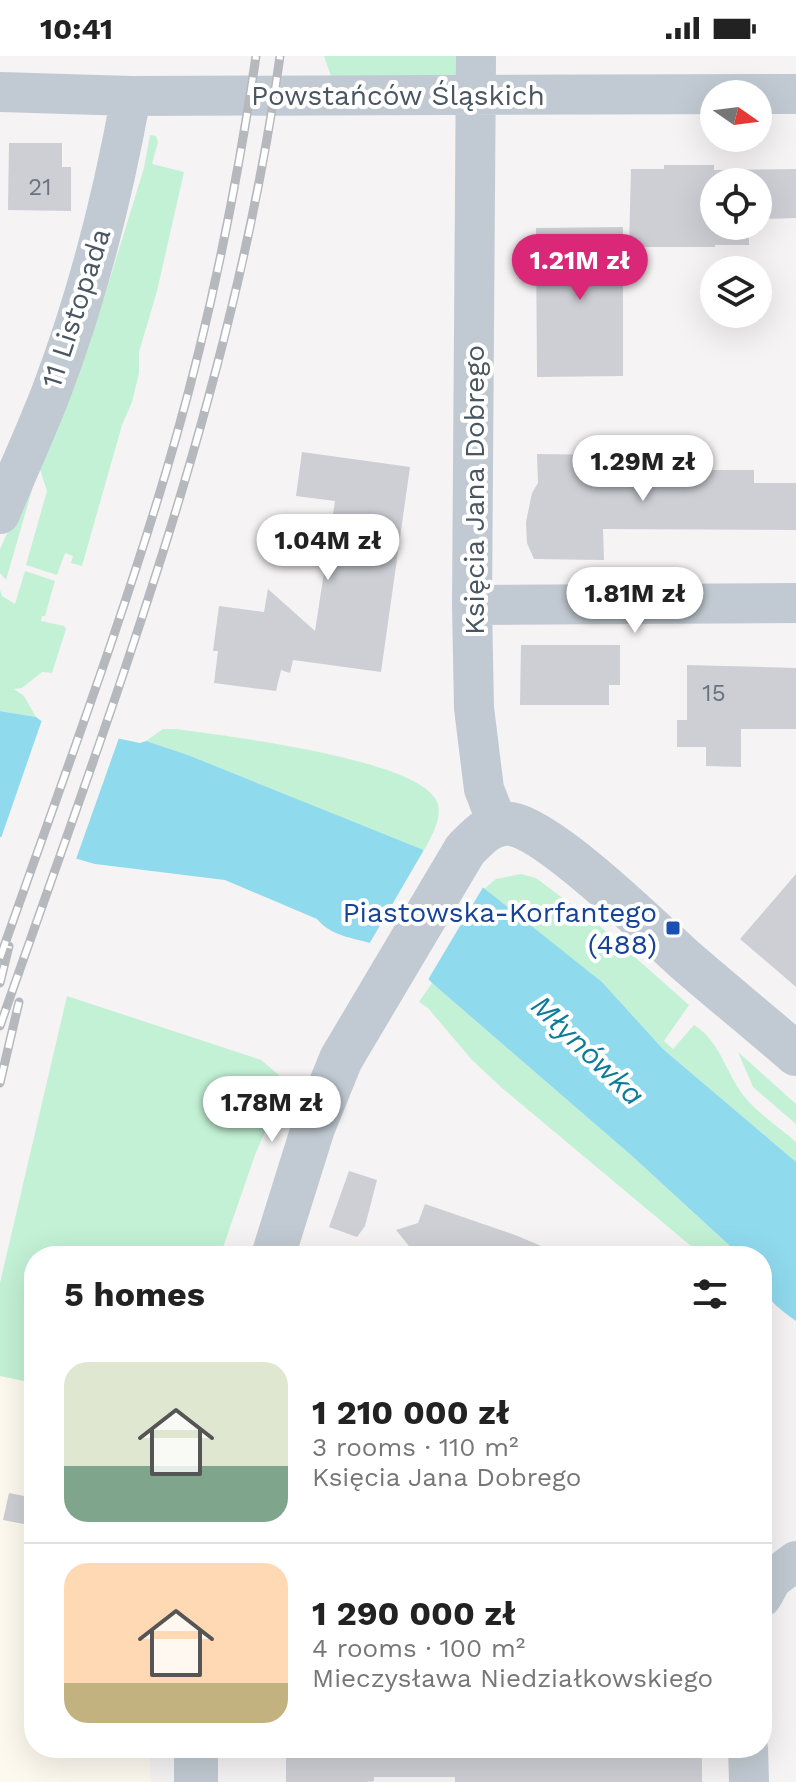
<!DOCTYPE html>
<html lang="en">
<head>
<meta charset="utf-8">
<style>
	body { margin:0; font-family:"Work Sans",sans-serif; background:#f2f2f2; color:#222; height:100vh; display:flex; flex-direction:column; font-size:30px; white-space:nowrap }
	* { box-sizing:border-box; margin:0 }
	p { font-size:26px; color:#767676 }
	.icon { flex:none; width:44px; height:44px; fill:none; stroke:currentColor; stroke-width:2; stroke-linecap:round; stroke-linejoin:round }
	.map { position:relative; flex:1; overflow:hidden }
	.drawer { position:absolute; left:24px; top:1190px; width:748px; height:512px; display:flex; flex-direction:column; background:#fff; border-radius:32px; box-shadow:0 8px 32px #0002 }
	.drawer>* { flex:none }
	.needle { width:52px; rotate:104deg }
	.controls { position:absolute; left:700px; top:24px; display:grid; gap:16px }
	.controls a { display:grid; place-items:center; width:72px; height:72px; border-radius:50%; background:#fff; box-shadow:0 8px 32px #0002; font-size:40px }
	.price { position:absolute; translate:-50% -68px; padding:0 18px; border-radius:28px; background:#fff; color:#222; font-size:26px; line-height:52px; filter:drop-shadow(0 2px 4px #0008) }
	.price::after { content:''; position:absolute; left:50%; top:48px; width:24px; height:18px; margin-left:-12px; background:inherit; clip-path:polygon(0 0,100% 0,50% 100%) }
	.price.selected { background:#db2777; color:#fff }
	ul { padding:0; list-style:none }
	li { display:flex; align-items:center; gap:24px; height:200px; padding:0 40px }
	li+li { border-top:2px solid #e0e0e0 }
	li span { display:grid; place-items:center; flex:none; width:224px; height:160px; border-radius:24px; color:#555 }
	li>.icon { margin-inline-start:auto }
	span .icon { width:96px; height:96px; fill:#fffc; stroke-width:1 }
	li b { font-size:34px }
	h2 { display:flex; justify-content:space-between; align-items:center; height:96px; padding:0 40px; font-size:34px }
	.status { display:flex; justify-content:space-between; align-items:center; height:56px; padding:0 40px; background:#fff; direction:ltr }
	.status svg { height:22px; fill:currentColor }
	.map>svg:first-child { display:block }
</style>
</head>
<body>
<div class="status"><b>10:41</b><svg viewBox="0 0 49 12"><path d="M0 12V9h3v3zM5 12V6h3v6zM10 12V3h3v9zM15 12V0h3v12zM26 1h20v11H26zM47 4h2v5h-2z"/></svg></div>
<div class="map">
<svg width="796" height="1726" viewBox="0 0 796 1726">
	<rect width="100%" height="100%" fill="#f5f3f3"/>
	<path fill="#fdf9ef" d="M 0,1320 L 34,1327 L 34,1692 L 149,1692 L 151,1726 L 0,1726 Z"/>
	<path fill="#c3f1d5" d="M 324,0 L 476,0 L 477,39 L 338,40 Z
		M 150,79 L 156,80 L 158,86 L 152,108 L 184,116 L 157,235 L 139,296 L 139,317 L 132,346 L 122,369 L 82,510 L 71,507 L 73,500 L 65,497 L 57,519 L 26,509 L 47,435 L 38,407 L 105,239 L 144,112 Z
		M 30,426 L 32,434 L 6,524 L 0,517 L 0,493 Z
		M 25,515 L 55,525 L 45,560 L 42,560 L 41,565 L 64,570 L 66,573 L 52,617 L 42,616 L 22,632 L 14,633 L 24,640 L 36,661 L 0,655 L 0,534 L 2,540 L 15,548 Z
		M 163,673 L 176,673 C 225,680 414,702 436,744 C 445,759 430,782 424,795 L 188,699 L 146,685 Z
		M 521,818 L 536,822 L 602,872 L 689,949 L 664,985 L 673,993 L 694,969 C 721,986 725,1016 744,1040 C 757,1057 779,1071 796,1086 L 796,1106 L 663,993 L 602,926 L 484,833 L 496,823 Z
		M 432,927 L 632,1100 L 741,1200 L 703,1200 L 502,1032 L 472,1004 L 428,952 L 419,946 Z
		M 67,940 L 261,1004 L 279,1019 L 280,1041 L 255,1099 L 220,1200 L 34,1200 L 34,1327 L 0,1320 L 0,1227 Z
		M 738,996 L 796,1048 L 796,1068 L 753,1031 Z"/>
	<path fill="#90daee" d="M 0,655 L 36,661 L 44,667 L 140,687 L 146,685 L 188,699 L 421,793 L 471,822 L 602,926 L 663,993 L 796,1106 L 796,1265 C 765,1242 762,1239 762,1200 L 741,1200 L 632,1100 L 432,927 C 418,911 400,897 380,890 C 358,882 332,882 317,863 L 225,824 L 95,808 L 0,781 Z"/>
	<path fill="#f5f3f3" d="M 43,661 L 120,679 L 75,806 L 0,785 Z
		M 425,792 L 485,828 L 426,927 L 415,915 L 381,894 L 368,890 Z"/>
	<path fill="#cdcfd5" d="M 9,87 L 62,87 L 62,111 L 71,111 L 71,155 L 8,154 Z
		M 664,109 L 714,109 L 714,114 L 796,113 L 796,162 L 758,163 L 758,126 L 714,126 L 714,170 L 749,170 L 749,189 L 715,189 L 715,191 L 629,191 L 631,113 L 664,113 Z
		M 623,171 L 623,320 L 537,321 L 536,172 Z
		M 302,396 L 410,411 L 381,616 L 293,604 L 290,617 L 281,614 L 276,635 L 214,627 L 218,595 L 213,595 L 219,550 L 264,556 L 268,533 L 315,575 L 335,445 L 296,440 Z
		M 537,398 L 604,399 L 604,410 L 672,410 L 672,414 L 754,414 L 754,427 L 796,427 L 796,474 L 603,473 L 604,504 L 534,503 L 527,487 L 526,466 L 532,437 L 538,427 Z
		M 521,589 L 620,589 L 620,629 L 609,629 L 609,649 L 520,649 Z
		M 687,609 L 796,612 L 796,673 L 741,673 L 741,711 L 706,710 L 706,691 L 677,691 L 677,664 L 687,664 Z
		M 796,818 L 796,931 L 740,883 Z
		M 349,1115 L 377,1124 L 365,1170 L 357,1181 L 329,1171 Z
		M 425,1148 L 515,1179 L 558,1197 L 558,1200 L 417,1200 L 396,1174 L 418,1167 Z
		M 9,1437 L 34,1442 L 34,1470 L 3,1464 Z
		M 286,1692 L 702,1692 L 702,1726 L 455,1726 L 455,1721 L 374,1721 L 374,1725 L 366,1726 L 286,1726 Z"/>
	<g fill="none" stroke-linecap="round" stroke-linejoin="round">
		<path stroke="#c1cad2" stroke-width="40" d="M 476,0 L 472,549 L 474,652 L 484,733 L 498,769
			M 0,36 L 131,40 L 796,38
			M 0,458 C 17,416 36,376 52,334 C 88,239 113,140 131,40
			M 472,549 L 796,547
			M 762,1541 L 772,1523 L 796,1505
			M 748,1692 L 749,1726"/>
		<path stroke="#c1cad2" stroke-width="44" d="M 273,1200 L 313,1072 L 341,1003 L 465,794 C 477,782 491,765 511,768 C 550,774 651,873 684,903 C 721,935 759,966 796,998
			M 196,1726 L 196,1692"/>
		<g stroke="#b5b8bd" stroke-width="9">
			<path id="rail" d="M 0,902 C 60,730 125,560 175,385 C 211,259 237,130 256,0
				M 0,927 L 9,890
				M 0,970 C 111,652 234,336 280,0
				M 0,1027 L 19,946"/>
		</g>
		<use href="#rail" stroke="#fff" stroke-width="6" stroke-dasharray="18" stroke-linecap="butt"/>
	</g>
	<rect fill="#1a4fb4" stroke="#fff" stroke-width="3" x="665" y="864" width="16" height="16" rx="4"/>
	<g text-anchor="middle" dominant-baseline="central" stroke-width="8" stroke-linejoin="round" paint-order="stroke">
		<g font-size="24" fill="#6b747e">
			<text x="40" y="131">21</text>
			<text x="714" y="637">15</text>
		</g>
		<g font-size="28" fill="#4a5661" stroke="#fff">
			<text x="398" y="39">Powstańców Śląskich</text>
			<text transform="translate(76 252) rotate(-72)">11 Listopada</text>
			<text transform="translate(474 434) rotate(-90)">Księcia Jana Dobrego</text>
		</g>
		<g font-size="28" fill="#164399" stroke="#fff" text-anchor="end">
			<text x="657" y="856">Piastowska-Korfantego<tspan x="657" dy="32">(488)</tspan></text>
		</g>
		<g font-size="30" font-style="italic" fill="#0c7c9b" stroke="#fff">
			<text transform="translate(588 994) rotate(44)">Młynówka</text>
		</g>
	</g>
</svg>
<div class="controls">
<a><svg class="needle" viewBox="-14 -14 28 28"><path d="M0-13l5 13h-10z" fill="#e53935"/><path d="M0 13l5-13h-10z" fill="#767676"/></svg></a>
<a><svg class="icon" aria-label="locate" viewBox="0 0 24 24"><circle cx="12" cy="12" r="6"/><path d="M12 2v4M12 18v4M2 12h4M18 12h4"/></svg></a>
<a><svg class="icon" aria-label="layers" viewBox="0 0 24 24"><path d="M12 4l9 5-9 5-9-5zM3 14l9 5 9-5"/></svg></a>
</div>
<b class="price selected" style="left:580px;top:246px">1.21M zł</b>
<b class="price" style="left:643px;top:447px">1.29M zł</b>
<b class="price" style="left:328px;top:526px">1.04M zł</b>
<b class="price" style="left:635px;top:579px">1.81M zł</b>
<b class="price" style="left:272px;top:1088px">1.78M zł</b>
<section class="drawer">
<h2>5 homes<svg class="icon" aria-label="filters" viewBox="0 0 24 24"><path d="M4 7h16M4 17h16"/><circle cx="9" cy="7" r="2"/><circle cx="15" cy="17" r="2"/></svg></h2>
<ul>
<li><span style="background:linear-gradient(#dfe7d0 65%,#7fa58c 0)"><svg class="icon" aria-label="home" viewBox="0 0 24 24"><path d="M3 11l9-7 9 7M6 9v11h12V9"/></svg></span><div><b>1 210 000 zł</b><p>3 rooms · 110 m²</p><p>Księcia Jana Dobrego</p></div></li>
<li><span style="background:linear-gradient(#ffd9b3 75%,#c2b280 0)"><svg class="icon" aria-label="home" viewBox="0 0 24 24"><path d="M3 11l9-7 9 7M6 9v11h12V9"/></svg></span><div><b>1 290 000 zł</b><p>4 rooms · 100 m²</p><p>Mieczysława Niedziałkowskiego</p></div></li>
</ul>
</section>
</div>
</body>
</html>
